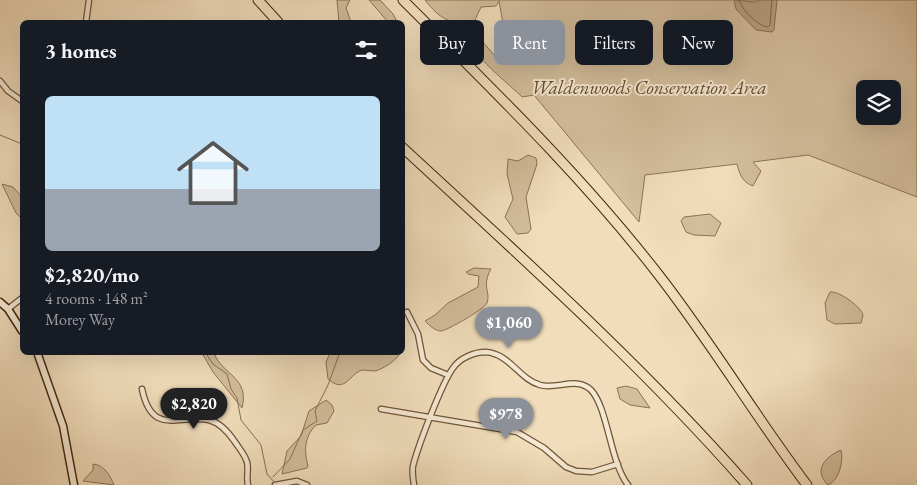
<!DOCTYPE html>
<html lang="en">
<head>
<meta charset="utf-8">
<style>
	body { margin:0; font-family:"EB Garamond",serif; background:#20242c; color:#f1f3f6; height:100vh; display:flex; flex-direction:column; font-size:19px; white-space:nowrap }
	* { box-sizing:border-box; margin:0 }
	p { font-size:16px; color:#9ea1a6 }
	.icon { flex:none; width:28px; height:28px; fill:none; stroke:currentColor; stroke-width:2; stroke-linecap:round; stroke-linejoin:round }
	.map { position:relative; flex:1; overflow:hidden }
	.sheet { position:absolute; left:20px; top:20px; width:385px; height:335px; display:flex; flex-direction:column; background:#171b24; border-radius:8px; box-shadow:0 5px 20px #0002 }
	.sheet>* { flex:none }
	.banner { position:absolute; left:420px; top:20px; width:421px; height:45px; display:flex; gap:10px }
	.controls { position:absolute; left:856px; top:80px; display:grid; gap:10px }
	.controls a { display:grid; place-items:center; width:45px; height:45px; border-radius:8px; background:#171b24; box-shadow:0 5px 20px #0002; font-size:25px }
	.price { position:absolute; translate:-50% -42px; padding:0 11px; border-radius:18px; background:#8c9099; color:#fff; font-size:16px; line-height:32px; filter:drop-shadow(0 1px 2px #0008) }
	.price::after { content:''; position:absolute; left:50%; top:30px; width:15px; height:11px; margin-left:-8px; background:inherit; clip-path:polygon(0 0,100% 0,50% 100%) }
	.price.selected { background:#222; color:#fff }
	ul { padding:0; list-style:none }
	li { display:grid; align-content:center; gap:10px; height:265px; padding:0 25px }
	li span { display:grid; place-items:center; height:155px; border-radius:8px; color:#555 }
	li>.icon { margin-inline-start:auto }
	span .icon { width:90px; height:90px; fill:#fffc; stroke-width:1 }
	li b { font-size:21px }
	h2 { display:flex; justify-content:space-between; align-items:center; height:60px; padding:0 25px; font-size:21px }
	.chip { padding:0 18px; border-radius:8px; background:#171b24; box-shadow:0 5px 20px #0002; font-size:18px; line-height:45px }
	.chip.selected { background:#8c9099; color:#fff }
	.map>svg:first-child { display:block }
</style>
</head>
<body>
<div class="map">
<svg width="917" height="485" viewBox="0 0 917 485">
	<rect width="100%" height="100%" fill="#f1ddbb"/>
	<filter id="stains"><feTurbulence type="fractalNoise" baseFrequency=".004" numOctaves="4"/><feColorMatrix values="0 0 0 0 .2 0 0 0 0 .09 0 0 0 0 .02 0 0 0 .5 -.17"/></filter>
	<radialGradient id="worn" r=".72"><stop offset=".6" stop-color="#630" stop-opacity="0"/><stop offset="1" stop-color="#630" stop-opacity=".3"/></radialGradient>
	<path fill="#d4be9d" stroke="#8c7355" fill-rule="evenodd" d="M 337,0 L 350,0 L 346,8 L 351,22 L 339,22 Z
		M 369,0 L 380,0 L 393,14 L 397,22 L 388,22 Z
		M 425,0 L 917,0 L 917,197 L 808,155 L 753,162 L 761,171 L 753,186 C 743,183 739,173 737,164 L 645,175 L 639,222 L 534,95 L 522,97 C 510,85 470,53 468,39 L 480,39 L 495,56 L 509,65 L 498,51 L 505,35 L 499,1 L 496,6 L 481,7 L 474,22 C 449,24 441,20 425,0 ZM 865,89 L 892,89 L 892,116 L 865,116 Z
		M 528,155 L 536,158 L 537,164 L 526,197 L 531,229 L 528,233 L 517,234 L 505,217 L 513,199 L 507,174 L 508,159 L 518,161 Z
		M 2,184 L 13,187 L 22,197 L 22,219 L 16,213 Z
		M 710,214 L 721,223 L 715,236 L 694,235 L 686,232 L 681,221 L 684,217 Z
		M 474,268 L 491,269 C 481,287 491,291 487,303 C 485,309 446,331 441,331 C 435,331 429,325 425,321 L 435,315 L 448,303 L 478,287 L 479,276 L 468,274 L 466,272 Z
		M 830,292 C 840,291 861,307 863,315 L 861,323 L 835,324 L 827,320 L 825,303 Z
		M 202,353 L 214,353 C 222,375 250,377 242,408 L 213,372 Z
		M 330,353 L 330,352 L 400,353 C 397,360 383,369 375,371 C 371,371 367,370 363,370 C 350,372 346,395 328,379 L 326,362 Z
		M 626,386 L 637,389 L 650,408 L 630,405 L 620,399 L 617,388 Z
		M 326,400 L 332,405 L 334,411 L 327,423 L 316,425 C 304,437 304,451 308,466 L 307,468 L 282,474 L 287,451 L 301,436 L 309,411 Z
		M 841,450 C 844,460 839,481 828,485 C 813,470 825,457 841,450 Z
		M 93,464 C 104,465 110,475 114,485 L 83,481 L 93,470 Z"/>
	<path fill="#b69f80" stroke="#886f52" d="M 734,0 L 755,2 L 760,0 L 777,0 L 774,30 L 772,32 L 756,30 L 736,9 Z"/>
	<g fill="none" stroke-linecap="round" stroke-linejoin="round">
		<path stroke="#7d6446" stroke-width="1" d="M 739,0 C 741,9 759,27 768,27 L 770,25 L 772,0"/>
		<path stroke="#886f52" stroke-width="1" d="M 0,135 L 22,144
			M 205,352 L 213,364 L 227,374 L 231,389 L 237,398 L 241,420 L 261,445 L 267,474 L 275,483
			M 273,477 L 290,459 L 303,430 L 317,421 L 315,411 L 328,385 L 340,352"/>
		<g stroke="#6f5538" stroke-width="7">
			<path id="minor" d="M 86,22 L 89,0
				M 0,81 L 8,91 L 22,101
				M 8,309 L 22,298
				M 407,312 L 418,334 L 423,360 L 431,368 L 448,375
				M 142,389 C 152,437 178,414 209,420 C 221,423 229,433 235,442 C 239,448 245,455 247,462 C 249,469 246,477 248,485
				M 381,409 L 517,432 L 544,448 L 566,467 L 576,471 L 592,472 L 618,464
				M 275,485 L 297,481 L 307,485
				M 414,485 C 413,479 412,472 413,466 C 418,446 442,383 453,368 C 460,358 474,352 486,352 C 510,354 519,379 540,385 C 556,390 577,376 591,390 C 608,408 610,462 628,485"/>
		</g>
		<g stroke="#44280d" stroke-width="9">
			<path id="secondary" d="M 0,302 L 8,309 L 22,331
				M 37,352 L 63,426 L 74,485"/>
		</g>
		<g stroke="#44280d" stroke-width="11">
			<path id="motorway" d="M 258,0 L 278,22
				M 403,0 C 492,89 581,175 658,274 C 711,342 755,416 807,485
				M 402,147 C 520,256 641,364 747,485"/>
		</g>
		<use href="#minor" stroke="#f6e9d3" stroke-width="4.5"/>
		<use href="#secondary" stroke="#f6e9d3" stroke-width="6"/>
		<use href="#motorway" stroke="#f1ddbb" stroke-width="9"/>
	</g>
	<g text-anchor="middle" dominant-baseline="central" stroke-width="4" stroke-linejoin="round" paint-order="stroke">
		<g font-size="19" font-style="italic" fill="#61462a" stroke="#f6e9d3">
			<text x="649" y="87">Waldenwoods Conservation Area</text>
		</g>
	</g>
	<rect width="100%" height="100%" filter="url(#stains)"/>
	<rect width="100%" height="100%" fill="url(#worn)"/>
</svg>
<div class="controls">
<a><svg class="icon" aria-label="layers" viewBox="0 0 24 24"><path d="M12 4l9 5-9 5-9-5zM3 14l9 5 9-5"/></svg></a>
</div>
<b class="price" style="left:509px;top:349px">$1,060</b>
<b class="price selected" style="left:194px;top:430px">$2,820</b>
<b class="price" style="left:506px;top:440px">$978</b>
<div class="banner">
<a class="chip">Buy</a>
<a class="chip selected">Rent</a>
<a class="chip">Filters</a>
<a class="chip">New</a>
</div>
<section class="sheet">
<h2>3 homes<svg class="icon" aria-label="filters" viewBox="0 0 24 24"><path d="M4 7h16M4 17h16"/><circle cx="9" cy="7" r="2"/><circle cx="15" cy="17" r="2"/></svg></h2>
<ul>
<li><span style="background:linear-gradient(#bfe0f5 60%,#9aa5b1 0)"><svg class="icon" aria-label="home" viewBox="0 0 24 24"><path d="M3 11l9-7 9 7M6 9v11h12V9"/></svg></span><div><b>$2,820/mo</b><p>4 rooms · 148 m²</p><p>Morey Way</p></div></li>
</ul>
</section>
</div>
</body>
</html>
